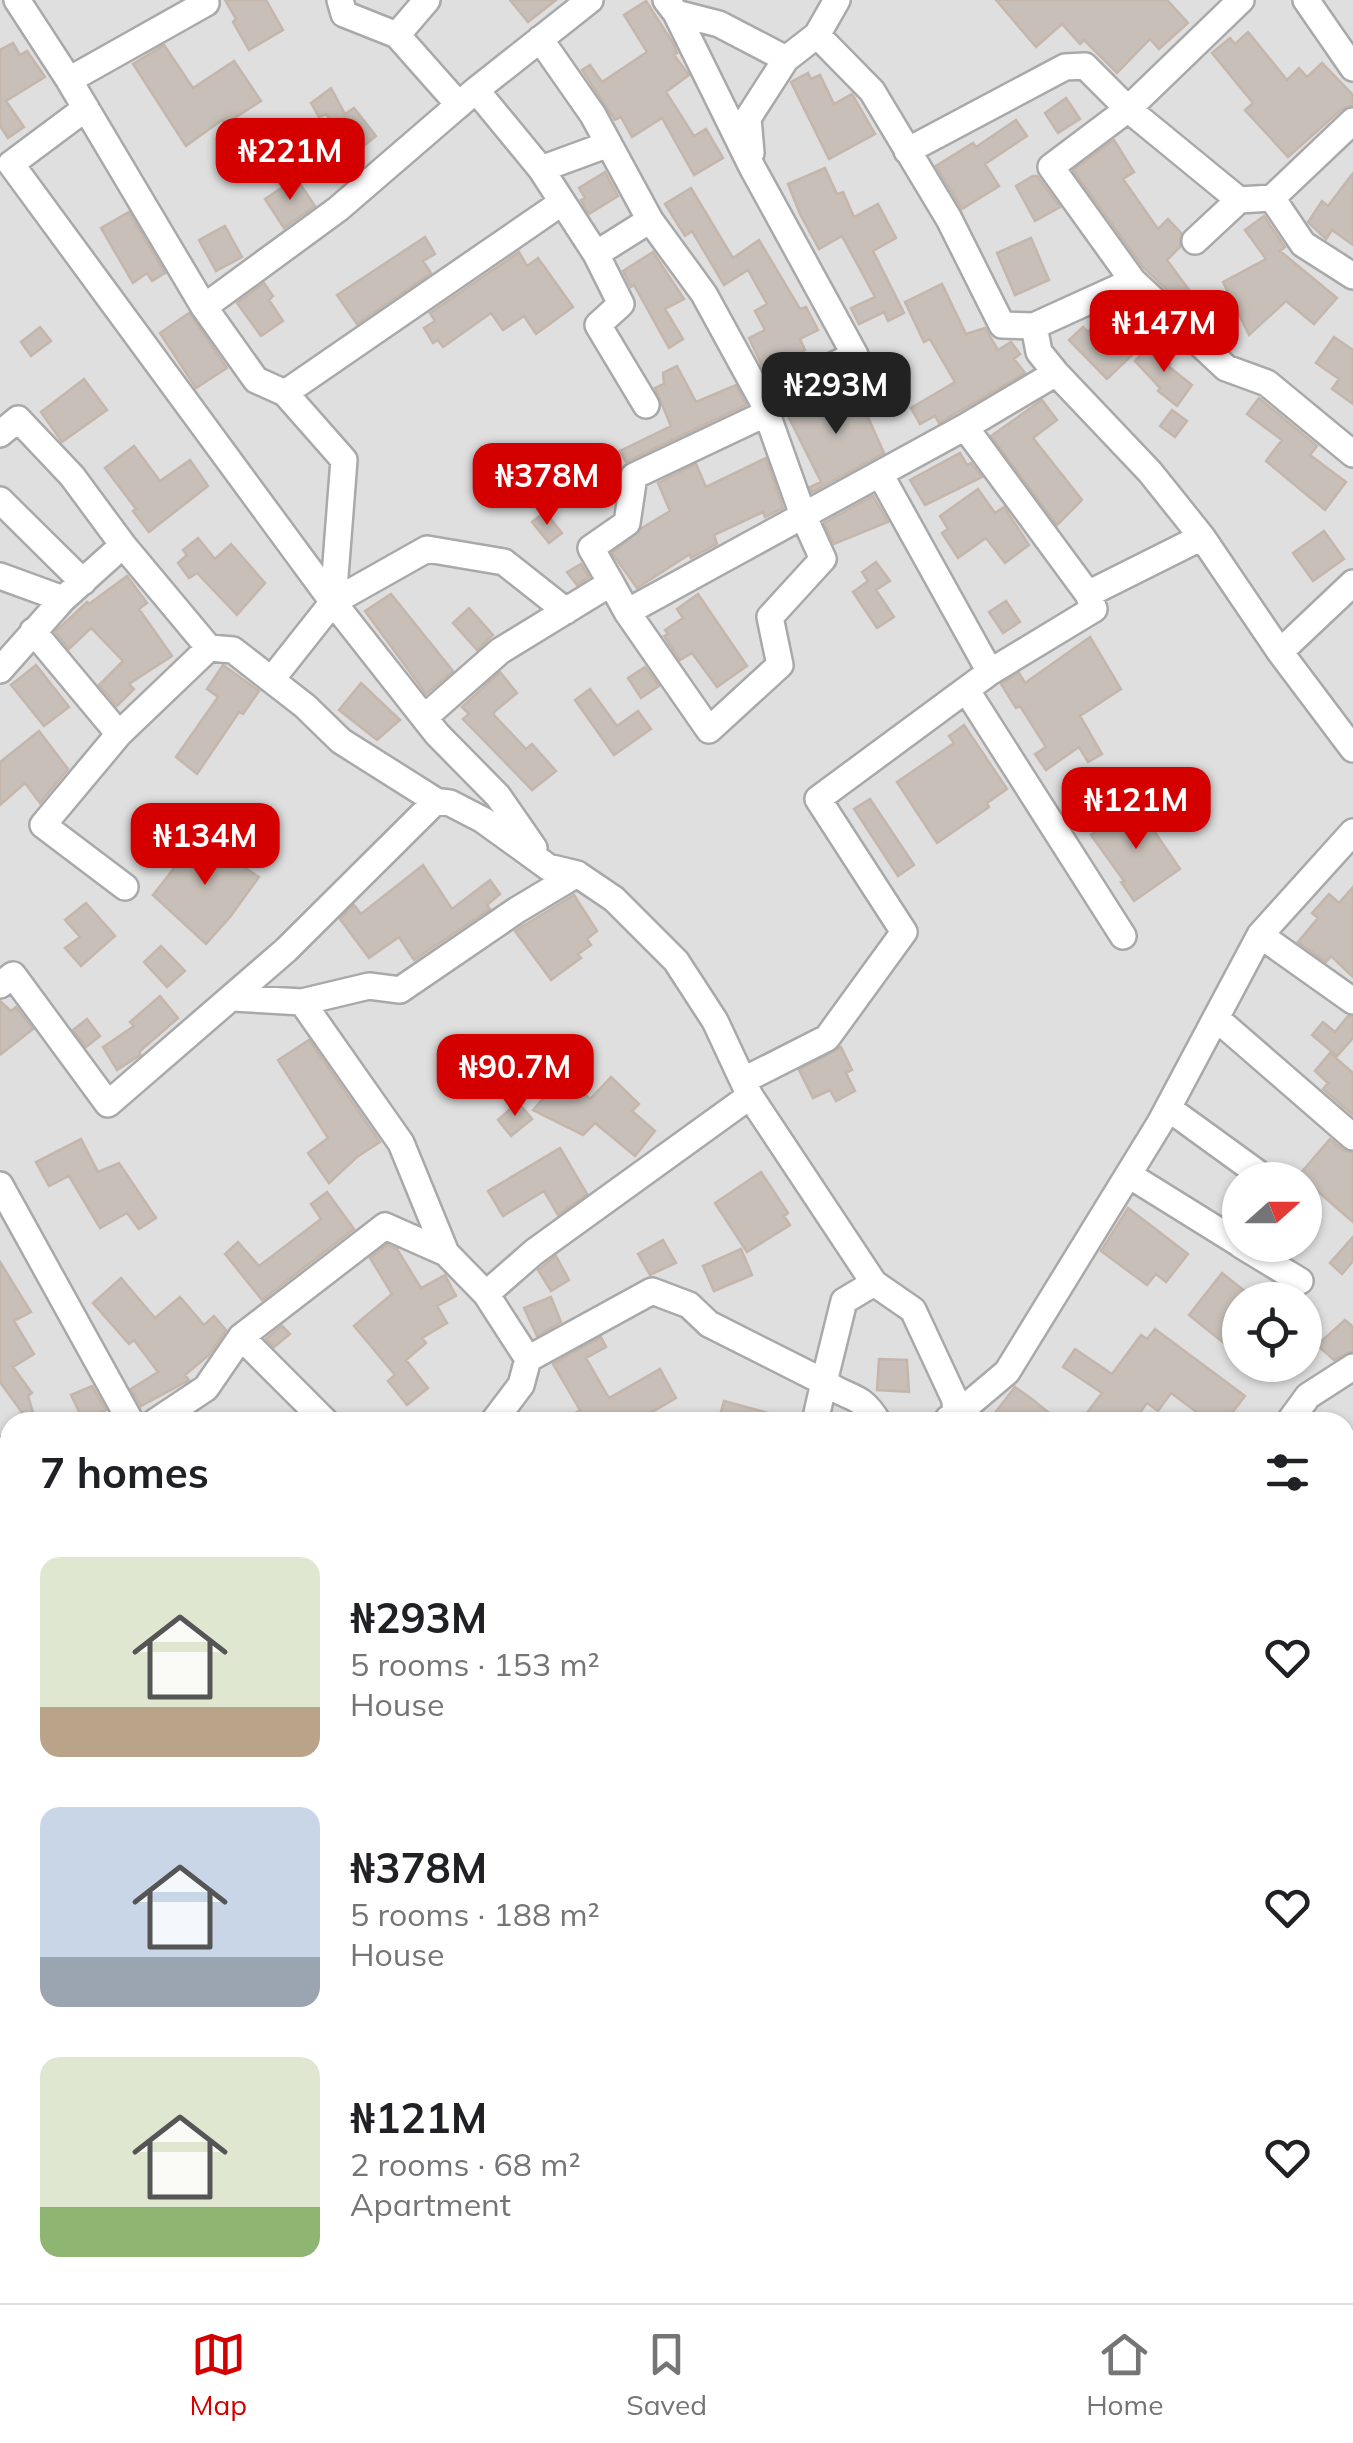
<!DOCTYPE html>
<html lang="en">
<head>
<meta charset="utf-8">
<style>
	body { margin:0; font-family:Mulish,sans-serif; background:#f6f6f6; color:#202124; height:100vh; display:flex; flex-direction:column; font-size:38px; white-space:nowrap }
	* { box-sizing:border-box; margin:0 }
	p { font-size:32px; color:#757577 }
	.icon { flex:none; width:55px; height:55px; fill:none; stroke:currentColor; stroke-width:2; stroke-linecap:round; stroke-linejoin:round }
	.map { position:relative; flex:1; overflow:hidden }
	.side { position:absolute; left:0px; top:1412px; width:1355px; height:892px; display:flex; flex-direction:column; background:#fff; border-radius:30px 30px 0 0; box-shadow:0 2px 8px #0004 }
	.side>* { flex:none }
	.needle { width:65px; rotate:69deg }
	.buttons { position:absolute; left:1222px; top:1162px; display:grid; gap:20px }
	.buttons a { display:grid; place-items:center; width:100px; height:100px; border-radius:50%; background:#fff; box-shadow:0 2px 8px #0004; font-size:50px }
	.price { position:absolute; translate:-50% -85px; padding:0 22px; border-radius:20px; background:#d40000; color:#fff; font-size:32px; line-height:65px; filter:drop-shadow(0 2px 5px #0008) }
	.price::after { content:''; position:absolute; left:50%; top:60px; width:30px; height:22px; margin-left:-15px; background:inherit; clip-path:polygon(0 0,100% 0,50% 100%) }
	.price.current { background:#222; color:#fff }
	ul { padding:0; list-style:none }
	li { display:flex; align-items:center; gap:30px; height:250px; padding:0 40px }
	li span { display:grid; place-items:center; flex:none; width:280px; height:200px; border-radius:20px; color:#555 }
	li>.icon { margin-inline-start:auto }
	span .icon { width:120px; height:120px; fill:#fffc; stroke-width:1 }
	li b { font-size:42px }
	h2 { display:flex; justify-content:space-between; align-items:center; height:120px; padding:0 40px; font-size:42px }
	.tabs { display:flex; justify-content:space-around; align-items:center; height:140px; border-top:2px solid #e0e0e0; background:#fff; font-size:28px; color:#757577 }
	.tabs a { display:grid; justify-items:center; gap:5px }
	.tabs .current { color:#d40000 }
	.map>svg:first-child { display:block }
</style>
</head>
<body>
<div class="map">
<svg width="1353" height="2303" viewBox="0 0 1353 2303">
	<rect width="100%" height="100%" fill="#f2efe9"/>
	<path fill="#e0dfdf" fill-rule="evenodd" d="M 0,0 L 1353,0 L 1353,2303 L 0,2303 ZM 1240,1180 L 1305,1180 L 1305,1245 L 1240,1245 ZM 1240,1300 L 1305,1300 L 1305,1365 L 1240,1365 ZM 10,1422 L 1345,1422 L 1345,2295 L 10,2295 Z"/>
	<path fill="#c7bfb8" stroke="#c4b6ab" stroke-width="2.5" d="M 225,0 L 266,0 L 283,30 L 249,50 L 233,22 L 236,19 Z
		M 510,0 L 556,0 L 528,22 Z
		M 996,0 L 1167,0 L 1188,23 L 1159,49 L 1150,39 L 1117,73 L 1084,40 L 1080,44 L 1062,24 L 1036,47 Z
		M 646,1 L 673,43 L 677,53 L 674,55 L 689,75 L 666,92 L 694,136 L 706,129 L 723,158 L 694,175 L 662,118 L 632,137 L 621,117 L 615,120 L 582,70 L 590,65 L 602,82 L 647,52 L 624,15 Z
		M 1248,32 L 1287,80 L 1299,68 L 1307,77 L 1322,63 L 1353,95 L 1353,105 L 1342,109 L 1288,157 L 1245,110 L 1253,103 L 1212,53 L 1230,38 L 1235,44 Z
		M 13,43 L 20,55 L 27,51 L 45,77 L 6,101 L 24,127 L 8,138 L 0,126 L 0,50 Z
		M 164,45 L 193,88 L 234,61 L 261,101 L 225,124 L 222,120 L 186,146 L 133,64 Z
		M 808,73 L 811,79 L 820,75 L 834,104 L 852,94 L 875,134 L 829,159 L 791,82 Z
		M 331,88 L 345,114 L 354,108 L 376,136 L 355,153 L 326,114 L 319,117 L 311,103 Z
		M 1066,98 L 1080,119 L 1058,133 L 1045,113 Z
		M 1016,120 L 1027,136 L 985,164 L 999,186 L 962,209 L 936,166 L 973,143 L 976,147 Z
		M 274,130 L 298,162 L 284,172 L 261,140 Z
		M 1114,140 L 1134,172 L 1123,179 L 1158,229 L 1168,219 L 1181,233 L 1180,247 L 1167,260 L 1189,290 L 1176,299 L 1143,267 L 1073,170 Z
		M 825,168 L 837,194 L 843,192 L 854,217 L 878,204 L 896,238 L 873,251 L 904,313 L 888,321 L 884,312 L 859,324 L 851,308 L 875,297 L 842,236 L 819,249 L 800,214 L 788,184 Z
		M 605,172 L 618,196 L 589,214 L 581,200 L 585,198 L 579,188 Z
		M 1353,173 L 1353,245 L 1332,230 L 1326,239 L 1308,222 L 1322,201 L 1328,206 Z
		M 1033,176 L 1037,176 L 1060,207 L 1035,221 L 1016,186 Z
		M 296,178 L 315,206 L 284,228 L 265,199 Z
		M 691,188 L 733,258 L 759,240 L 800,309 L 806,307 L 818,330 L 800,339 L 805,350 L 764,370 L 749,338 L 765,330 L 755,311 L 767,304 L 748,270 L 724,285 L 692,231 L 685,236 L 665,204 Z
		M 129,212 L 165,273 L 152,281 L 147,273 L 133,283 L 101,228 Z
		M 1264,216 L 1285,247 L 1280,251 L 1337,298 L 1314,324 L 1286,301 L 1249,335 L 1223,282 L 1266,259 L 1245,230 Z
		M 225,226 L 242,257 L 216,271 L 199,240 Z
		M 425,237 L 435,254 L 423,261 L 431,273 L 357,324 L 337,295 Z
		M 1031,238 L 1049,280 L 1015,295 L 997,253 Z
		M 519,252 L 527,266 L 538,258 L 573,307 L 536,334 L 524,316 L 503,330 L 491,313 L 443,347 L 438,340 L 433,343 L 424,328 L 435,321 L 430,313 Z
		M 653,252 L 684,299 L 665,309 L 683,339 L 669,348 L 634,285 L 631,287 L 623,271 Z
		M 264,283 L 273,296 L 269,300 L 283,321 L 261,336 L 237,303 Z
		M 942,284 L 966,334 L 985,328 L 998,350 L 1011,342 L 1020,354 L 1014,359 L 1025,373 L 939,423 L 935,416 L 920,424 L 911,408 L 955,382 L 930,339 L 924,342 L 905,302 Z
		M 189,313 L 227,368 L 196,388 L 160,333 Z
		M 1099,321 L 1132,355 L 1107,379 L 1069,340 L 1083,327 L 1088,332 Z
		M 40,327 L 51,341 L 31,356 L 21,342 Z
		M 1334,337 L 1353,350 L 1353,404 L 1332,389 L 1339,379 L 1316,363 Z
		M 1152,344 L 1170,364 L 1168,366 L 1192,385 L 1177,406 L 1158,391 L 1160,388 L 1135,361 Z
		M 677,366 L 696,402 L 736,385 L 746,405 L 626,462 L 620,451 L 671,426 L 655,388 L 664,384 L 663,373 Z
		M 84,379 L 107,410 L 62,442 L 41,412 Z
		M 839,392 L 843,402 L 858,395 L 884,453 L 812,492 L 810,487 L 821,482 L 787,414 Z
		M 1259,398 L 1317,446 L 1310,455 L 1346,482 L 1325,510 L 1266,461 L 1282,440 L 1247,414 Z
		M 1042,400 L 1057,420 L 1033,438 L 1082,500 L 1057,525 L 991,436 Z
		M 1172,410 L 1187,421 L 1175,437 L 1160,426 Z
		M 134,446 L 160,481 L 190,460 L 208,486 L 149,532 L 133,511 L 136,509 L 105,468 Z
		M 960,453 L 967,465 L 971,463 L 982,477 L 925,505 L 910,480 Z
		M 766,458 L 783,508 L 765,517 L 763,512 L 714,535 L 717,544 L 691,558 L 690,554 L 637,588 L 612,553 L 642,528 L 670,511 L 658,483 L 696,464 L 706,487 Z
		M 978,489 L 995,513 L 1004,507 L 1029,545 L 1005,563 L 986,538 L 958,558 L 942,533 L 948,529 L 940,516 Z
		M 873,496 L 888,522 L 834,544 L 824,523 Z
		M 545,512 L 562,533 L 549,543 L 532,522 Z
		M 1324,531 L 1344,559 L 1313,581 L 1293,553 Z
		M 198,538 L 215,559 L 231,544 L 265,583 L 237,615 L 197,573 L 189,578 L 178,563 L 187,555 L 183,550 Z
		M 876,562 L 890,581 L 876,590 L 894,617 L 877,628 L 853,592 L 868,581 L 862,572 Z
		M 581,564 L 589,577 L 577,585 L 567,572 Z
		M 127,576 L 147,603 L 139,609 L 172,656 L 129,684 L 134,689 L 117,706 L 99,685 L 123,661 L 91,628 L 69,649 L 55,632 L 87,602 L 89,604 Z
		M 391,594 L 453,671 L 426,694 L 365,611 Z
		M 698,594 L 747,666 L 717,687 L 692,653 L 680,660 L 664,636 L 668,634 L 665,630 L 683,618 L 677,609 Z
		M 1006,601 L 1020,622 L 1003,633 L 989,612 Z
		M 469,608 L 493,635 L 477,650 L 453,623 Z
		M 1090,637 L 1121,689 L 1080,716 L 1102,754 L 1088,762 L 1079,747 L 1046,770 L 1035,754 L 1046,747 L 1020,706 L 1016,708 L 1001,684 L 1019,673 L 1025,683 Z
		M 36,665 L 69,707 L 44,726 L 11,685 Z
		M 223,665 L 259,691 L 243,714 L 239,712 L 197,774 L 176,757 L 218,697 L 207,689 Z
		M 645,667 L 659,686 L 641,698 L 628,678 Z
		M 500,672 L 517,693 L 494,712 L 494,715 L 526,749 L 532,744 L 556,771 L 532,790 L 463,719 L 469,714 L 462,707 Z
		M 361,683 L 400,720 L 377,740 L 339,710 Z
		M 590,689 L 617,726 L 638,711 L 651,729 L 614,755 L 575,700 Z
		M 964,725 L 1007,789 L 987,803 L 989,807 L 937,843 L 897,782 L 954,743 L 949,736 Z
		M 39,731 L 68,769 L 40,803 L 25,783 L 0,805 L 0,762 Z
		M 870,799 L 914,865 L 898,876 L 854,809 Z
		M 1135,803 L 1180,869 L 1134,901 L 1121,882 L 1124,881 L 1091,835 Z
		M 194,835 L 259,877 L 230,917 L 206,944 L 153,895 L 178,863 L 176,861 Z
		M 423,865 L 452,909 L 490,880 L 500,894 L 487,905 L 490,909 L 414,960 L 399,937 L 369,958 L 340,919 L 354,905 L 361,914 Z
		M 1353,887 L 1353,977 L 1331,956 L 1326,962 L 1298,942 L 1318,918 L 1312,913 L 1329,894 L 1339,903 Z
		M 574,895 L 597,931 L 587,939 L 591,945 L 578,954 L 581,958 L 551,980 L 515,931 Z
		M 86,903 L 115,936 L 81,966 L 65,948 L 80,937 L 65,920 Z
		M 161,946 L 185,971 L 167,987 L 144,962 Z
		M 160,996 L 178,1018 L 140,1051 L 140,1055 L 117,1070 L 103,1047 L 134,1026 L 130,1022 Z
		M 0,1001 L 11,1011 L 16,1007 L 33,1029 L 0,1055 Z
		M 1348,1016 L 1353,1017 L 1353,1038 L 1337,1056 L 1312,1035 L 1323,1022 L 1335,1032 Z
		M 87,1019 L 100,1036 L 86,1047 L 73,1030 Z
		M 309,1040 L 380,1142 L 357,1157 L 329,1183 L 308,1153 L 328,1138 L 278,1060 Z
		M 841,1047 L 852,1070 L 846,1073 L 855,1091 L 836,1101 L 830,1090 L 813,1098 L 799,1070 Z
		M 1330,1053 L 1353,1073 L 1353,1115 L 1323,1089 L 1328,1083 L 1315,1071 Z
		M 611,1077 L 639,1104 L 632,1111 L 655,1131 L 635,1156 L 595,1123 L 583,1135 L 533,1110 L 559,1080 L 563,1083 L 567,1079 L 590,1099 Z
		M 518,1102 L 532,1119 L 511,1136 L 498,1120 Z
		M 81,1139 L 98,1172 L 119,1163 L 156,1218 L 139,1229 L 127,1213 L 100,1228 L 69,1176 L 49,1186 L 36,1162 Z
		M 1330,1139 L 1343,1150 L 1353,1153 L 1353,1222 L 1299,1175 Z
		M 560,1148 L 587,1194 L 558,1215 L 544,1191 L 503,1216 L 488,1191 Z
		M 761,1172 L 788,1213 L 784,1216 L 790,1225 L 747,1252 L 715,1203 Z
		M 327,1192 L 354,1229 L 262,1300 L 225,1254 L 238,1242 L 259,1266 L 321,1219 L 311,1204 Z
		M 1128,1208 L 1188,1254 L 1166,1282 L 1156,1274 L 1147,1285 L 1101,1251 Z
		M 1353,1237 L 1353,1261 L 1342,1274 L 1330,1263 Z
		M 663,1240 L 676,1263 L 650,1275 L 638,1254 Z
		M 387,1245 L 397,1249 L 421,1288 L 445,1275 L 456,1296 L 437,1306 L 447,1323 L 422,1338 L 426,1343 L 406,1360 L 428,1388 L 407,1405 L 388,1381 L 395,1375 L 354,1326 L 392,1294 L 370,1258 Z
		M 741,1249 L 752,1275 L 714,1291 L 703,1266 Z
		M 556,1256 L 569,1280 L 551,1291 L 538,1270 Z
		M 0,1262 L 31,1312 L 14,1321 L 34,1354 L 13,1367 L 32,1393 L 28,1396 L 36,1422 L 29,1422 L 0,1382 Z
		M 1222,1273 L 1256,1300 L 1240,1300 L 1240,1356 L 1189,1315 Z
		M 121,1278 L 155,1318 L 180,1297 L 204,1325 L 214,1316 L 226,1330 L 209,1355 L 185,1375 L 189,1380 L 141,1406 L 131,1389 L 158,1372 L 134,1340 L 129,1344 L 93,1303 Z
		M 551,1297 L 561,1322 L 537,1336 L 524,1308 Z
		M 1345,1320 L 1353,1327 L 1353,1351 L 1334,1360 L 1317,1345 Z
		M 282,1326 L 290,1334 L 274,1347 L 266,1339 Z
		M 1155,1329 L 1245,1396 L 1225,1422 L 1210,1422 L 1171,1393 L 1158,1411 L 1147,1403 L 1133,1422 L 1080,1422 L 1102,1393 L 1063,1367 L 1075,1349 L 1112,1374 L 1141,1335 L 1147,1339 Z
		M 601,1337 L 606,1347 L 586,1358 L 609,1398 L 660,1369 L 676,1398 L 647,1415 L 651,1422 L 562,1422 L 580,1410 L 553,1364 Z
		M 879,1359 L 907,1360 L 909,1392 L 877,1390 Z
		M 92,1386 L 106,1410 L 83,1420 L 71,1395 Z
		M 1015,1387 L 1032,1399 L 1060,1422 L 988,1422 Z
		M 724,1401 L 783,1417 L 782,1422 L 718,1422 Z"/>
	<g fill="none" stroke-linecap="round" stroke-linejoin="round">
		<g stroke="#a9a9a9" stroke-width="30">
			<path id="minor" d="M 17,0 L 69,80 L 204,307 L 256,380 L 285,393 L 344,460 L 333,602 L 272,679
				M 340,0 L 344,14 L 397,35 L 427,0
				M 1306,0 L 1353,68
				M 676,13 L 719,24 L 786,59 L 817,35 L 872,91 L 949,219 L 1002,325 L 1034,326
				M 397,35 L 459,105
				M 817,35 L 837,0
				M 540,39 L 593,115 L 650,220 L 704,294 L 762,400 L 855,355 L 752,167 L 676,13 L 666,0
				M 69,80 L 206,3 L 205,0
				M 476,90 L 541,169 L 596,254 L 650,220
				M 86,108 L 11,164 L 333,602 L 437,734 L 498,796 L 534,848
				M 907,151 L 1065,67 L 1085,66 L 1128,109 L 1241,0
				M 751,153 L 748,118 L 786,59
				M 541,169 L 609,144
				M 1272,198 L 1303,244 L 1353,276
				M 1239,200 L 1128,109 L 1051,167 L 1133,281 L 1226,368 L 1267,383 L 1353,454
				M 1195,241 L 1239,200 L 1272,198 L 1353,121
				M 596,254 L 621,304 L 598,325 L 646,405
				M 1133,281 L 1034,326 L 1039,352 L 1056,373 L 1150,472 L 1202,537 L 1280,652 L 1353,749
				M 204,307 L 338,209 L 476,90 L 590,0
				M 285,393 L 561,203
				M 965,427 L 1088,594 L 1202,537
				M 0,434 L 18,419 L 72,476 L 123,545
				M 880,474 L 990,672
				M 0,500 L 83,582
				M 0,576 L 63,599 L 123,545 L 209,648 L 233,650 L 305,706 L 341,741 L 436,801 L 450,803 L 483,820 L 548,867 L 577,874 L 614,899 L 676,961 L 715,1021 L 750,1096 L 874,1283 L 913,1310 L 955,1400 L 956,1422
				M 611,583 L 591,548 L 627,523 L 634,476 L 765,414
				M 333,602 L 427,549 L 504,562 L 566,611
				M 627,612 L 709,730 L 780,665 L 770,617 L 823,559 L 803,515 L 762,400
				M 33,631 L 119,734 L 209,648
				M 1280,652 L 1353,583
				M 0,670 L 63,599
				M 967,691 L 1123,936
				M 426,716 L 500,651 L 611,583 L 627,612 L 965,427 L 1056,373
				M 119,734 L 43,825 L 125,887
				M 1260,935 L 1353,1001
				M 0,985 L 13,975 L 108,1104 L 286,950 L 436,801
				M 233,998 L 302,1002 L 369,986 L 400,990 L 517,910 L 577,874
				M 302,1002 L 401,1143 L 446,1253
				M 1217,1019 L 1353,1137
				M 744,1080 L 827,1038 L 904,932 L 818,799 L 990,672 L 1094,609 L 1088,594
				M 750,1096 L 534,1252 L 486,1294 L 528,1359 L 652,1291 L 689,1305 L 709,1324 L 824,1382 L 815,1422
				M 1168,1108 L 1259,1174
				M 1129,1175 L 1240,1244
				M 0,1185 L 131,1422
				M 1241,1245 L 1300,1281
				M 874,1283 L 844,1301 L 824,1382 C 851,1401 860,1392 878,1422
				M 241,1337 L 326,1422
				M 948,1419 L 956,1415 L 1007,1372 L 1160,1123 L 1260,935 L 1353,832
				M 155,1422 L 206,1388 L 241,1337 L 385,1226 L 446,1253 L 486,1294
				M 493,1422 L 521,1385 L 528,1359
				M 1289,1422 L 1308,1396 L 1353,1367
				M 0,1450 L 10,1453
				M 1345,1524 L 1353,1517
				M 0,1693 L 10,1687
				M 0,1753 L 10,1767
				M 1345,1779 L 1353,1772
				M 0,1864 L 10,1857
				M 0,2066 L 10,2059
				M 0,2282 L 10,2274
				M 84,2295 L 89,2303
				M 503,2295 L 508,2303
				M 691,2295 L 696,2303
				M 1050,2295 L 1055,2303
				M 1335,2295 L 1339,2303
				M 451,2303 L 462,2295
				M 770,2303 L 782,2295"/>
		</g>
		<use href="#minor" stroke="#fff" stroke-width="25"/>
	</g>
</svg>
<div class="buttons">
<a><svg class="needle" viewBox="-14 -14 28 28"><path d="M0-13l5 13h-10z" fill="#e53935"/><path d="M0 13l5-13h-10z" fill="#757577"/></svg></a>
<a><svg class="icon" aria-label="locate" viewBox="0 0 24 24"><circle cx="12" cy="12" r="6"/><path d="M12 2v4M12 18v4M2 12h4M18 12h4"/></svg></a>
</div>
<b class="price" style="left:290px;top:203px">₦221M</b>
<b class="price" style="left:1164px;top:375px">₦147M</b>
<b class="price current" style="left:836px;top:437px">₦293M</b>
<b class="price" style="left:547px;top:528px">₦378M</b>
<b class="price" style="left:1136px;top:852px">₦121M</b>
<b class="price" style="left:205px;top:888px">₦134M</b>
<b class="price" style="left:515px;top:1119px">₦90.7M</b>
<section class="side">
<h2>7 homes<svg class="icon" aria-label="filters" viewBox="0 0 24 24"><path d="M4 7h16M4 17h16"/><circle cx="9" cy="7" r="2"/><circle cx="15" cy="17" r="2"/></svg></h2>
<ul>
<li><span style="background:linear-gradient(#dfe7d0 75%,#b9a48a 0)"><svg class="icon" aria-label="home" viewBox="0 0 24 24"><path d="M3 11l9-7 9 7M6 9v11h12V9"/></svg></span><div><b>₦293M</b><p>5 rooms · 153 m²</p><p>House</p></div><svg class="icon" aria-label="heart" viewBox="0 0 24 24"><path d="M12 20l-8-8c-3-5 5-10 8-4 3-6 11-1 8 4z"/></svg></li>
<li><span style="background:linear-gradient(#c9d6e8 75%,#9aa5b1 0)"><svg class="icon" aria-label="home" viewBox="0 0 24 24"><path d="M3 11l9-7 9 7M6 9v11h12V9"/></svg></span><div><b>₦378M</b><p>5 rooms · 188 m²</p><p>House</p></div><svg class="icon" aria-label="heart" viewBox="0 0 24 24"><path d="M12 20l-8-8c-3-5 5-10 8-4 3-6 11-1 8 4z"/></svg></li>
<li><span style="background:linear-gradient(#dfe7d0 75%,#8fb573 0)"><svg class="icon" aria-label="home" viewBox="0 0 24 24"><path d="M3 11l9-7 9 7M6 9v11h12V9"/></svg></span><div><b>₦121M</b><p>2 rooms · 68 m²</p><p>Apartment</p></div><svg class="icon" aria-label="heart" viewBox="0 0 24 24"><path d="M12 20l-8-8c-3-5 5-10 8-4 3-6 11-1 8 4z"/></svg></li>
</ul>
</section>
</div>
<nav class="tabs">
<a class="current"><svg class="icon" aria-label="map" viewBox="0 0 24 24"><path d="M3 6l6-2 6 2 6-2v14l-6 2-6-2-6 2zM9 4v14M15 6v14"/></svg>Map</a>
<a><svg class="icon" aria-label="saved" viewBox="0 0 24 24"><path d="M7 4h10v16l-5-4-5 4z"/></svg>Saved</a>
<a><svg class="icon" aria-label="home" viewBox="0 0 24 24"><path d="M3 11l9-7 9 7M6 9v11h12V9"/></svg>Home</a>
</nav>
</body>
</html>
